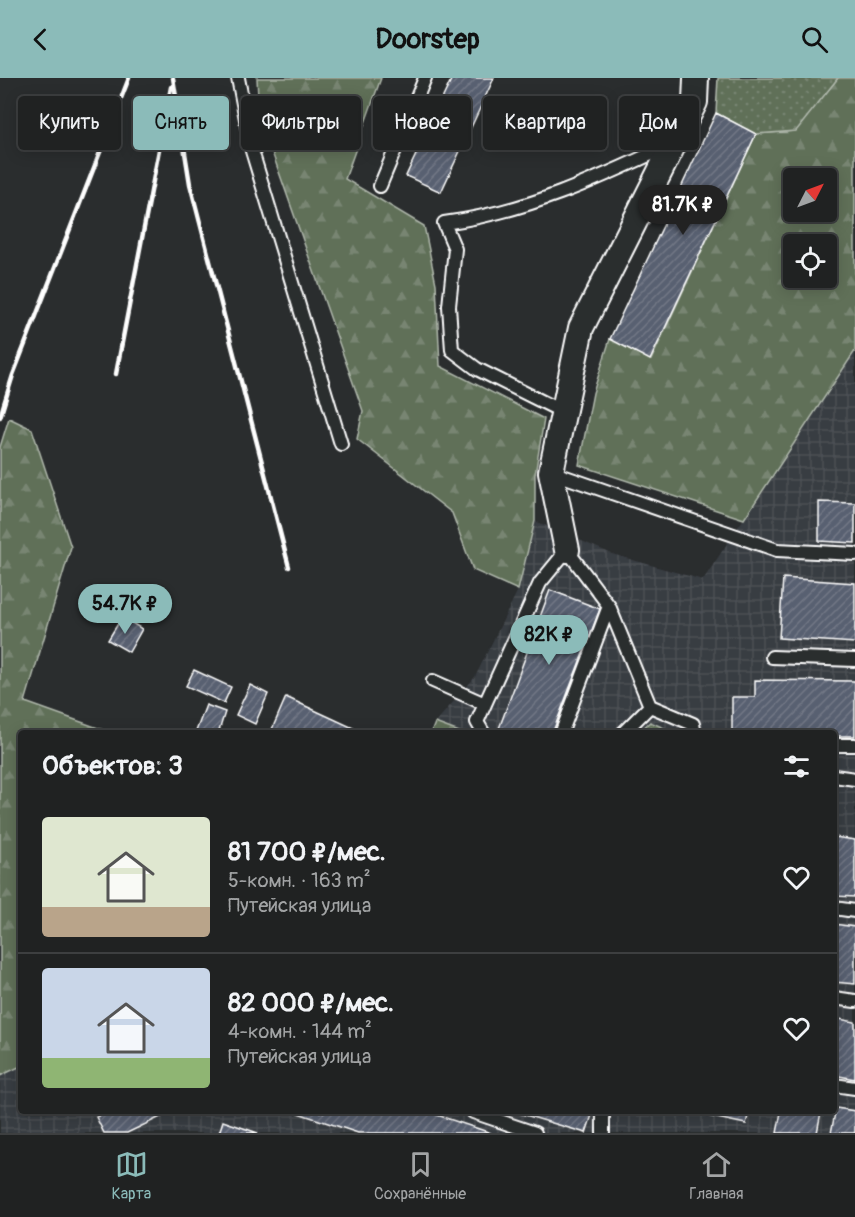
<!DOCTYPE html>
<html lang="ru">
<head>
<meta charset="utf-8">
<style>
	body { margin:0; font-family:Pangolin,sans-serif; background:#2d2f2f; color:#f1f3f6; height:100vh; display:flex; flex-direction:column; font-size:22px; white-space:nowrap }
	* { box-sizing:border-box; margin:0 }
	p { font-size:20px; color:#a2a4a5 }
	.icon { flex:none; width:33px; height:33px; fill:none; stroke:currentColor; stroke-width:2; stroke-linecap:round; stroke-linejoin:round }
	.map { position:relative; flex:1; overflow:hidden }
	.panel { position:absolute; left:18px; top:652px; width:819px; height:384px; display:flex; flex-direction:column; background:#202222; border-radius:6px; box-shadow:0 3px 15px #0003,0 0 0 2px #3d3f40 }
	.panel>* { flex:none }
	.banner { position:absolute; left:18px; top:18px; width:819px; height:54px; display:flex; gap:12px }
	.needle { width:39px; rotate:48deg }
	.fabs { position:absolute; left:783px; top:90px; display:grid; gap:12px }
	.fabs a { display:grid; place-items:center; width:54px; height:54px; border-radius:6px; background:#202222; box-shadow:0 3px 15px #0003,0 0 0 2px #3d3f40; font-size:30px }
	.price { position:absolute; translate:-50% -51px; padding:0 14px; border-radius:21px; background:#8bbbb9; color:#111; font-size:20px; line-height:39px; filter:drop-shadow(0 2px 3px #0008) }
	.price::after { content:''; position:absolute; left:50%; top:36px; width:18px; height:14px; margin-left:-9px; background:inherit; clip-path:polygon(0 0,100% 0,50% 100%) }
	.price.selected { background:#222; color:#fff }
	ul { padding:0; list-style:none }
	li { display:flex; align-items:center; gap:18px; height:150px; padding:0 24px }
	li+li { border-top:2px solid #3d3f40 }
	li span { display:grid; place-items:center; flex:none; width:168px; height:120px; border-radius:6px; color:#555 }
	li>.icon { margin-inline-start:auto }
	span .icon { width:72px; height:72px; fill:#fffc; stroke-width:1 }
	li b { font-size:26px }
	h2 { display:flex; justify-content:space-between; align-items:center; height:72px; padding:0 24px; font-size:26px }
	.pill { padding:0 21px; border-radius:6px; background:#202222; box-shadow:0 3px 15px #0003,0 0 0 2px #3d3f40; font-size:21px; line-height:54px }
	.pill.selected { background:#8bbbb9; color:#111 }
	header { display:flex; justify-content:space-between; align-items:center; height:78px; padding:0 24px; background:#8bbbb9; color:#111; font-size:27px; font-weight:800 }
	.tabs { display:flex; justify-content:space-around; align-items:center; height:84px; border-top:2px solid #3d3f40; background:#202222; font-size:16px; color:#a2a4a5 }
	.tabs a { display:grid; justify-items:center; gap:3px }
	.tabs .selected { color:#8bbbb9 }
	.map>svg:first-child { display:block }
</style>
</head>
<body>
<header><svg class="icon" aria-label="back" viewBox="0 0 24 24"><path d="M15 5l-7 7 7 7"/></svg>Doorstep<svg class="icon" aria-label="search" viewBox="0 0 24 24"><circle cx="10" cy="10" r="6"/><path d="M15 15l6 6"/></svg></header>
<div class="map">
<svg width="855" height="1055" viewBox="0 0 855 1055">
	<defs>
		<pattern id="industrial-grid" width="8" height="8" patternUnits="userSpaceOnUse" patternTransform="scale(1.5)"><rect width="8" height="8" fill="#383c42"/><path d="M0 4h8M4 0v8" fill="none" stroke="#4c5055"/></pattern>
		<pattern id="forest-firs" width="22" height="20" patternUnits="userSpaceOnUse" patternTransform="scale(1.5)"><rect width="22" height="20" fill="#607059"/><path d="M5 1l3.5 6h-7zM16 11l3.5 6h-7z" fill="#788572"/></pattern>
		<pattern id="park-dots" width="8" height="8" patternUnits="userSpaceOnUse" patternTransform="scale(1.5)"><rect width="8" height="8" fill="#607059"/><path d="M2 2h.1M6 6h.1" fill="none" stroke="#788572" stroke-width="1.8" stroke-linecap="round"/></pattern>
		<pattern id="building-hatch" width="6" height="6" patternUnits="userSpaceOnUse" patternTransform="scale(1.5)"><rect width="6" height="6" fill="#596071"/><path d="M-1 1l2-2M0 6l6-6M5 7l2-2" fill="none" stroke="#727886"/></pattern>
	</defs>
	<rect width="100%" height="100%" fill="#2a2d2e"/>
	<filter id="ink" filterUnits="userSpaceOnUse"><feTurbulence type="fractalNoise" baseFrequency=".0167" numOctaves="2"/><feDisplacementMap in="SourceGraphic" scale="12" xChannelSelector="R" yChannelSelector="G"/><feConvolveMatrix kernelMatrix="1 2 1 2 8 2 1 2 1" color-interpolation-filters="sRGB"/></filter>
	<g filter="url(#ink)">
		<path fill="url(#industrial-grid)" d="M 855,273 L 855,1055 L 0,1055 L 0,998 L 21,988 L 21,1034 L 834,1034 L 834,656 L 676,655 L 650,644 L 638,655 L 462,656 L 435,645 L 475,599 L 518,512 L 535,443 L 612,476 L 703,502 Z"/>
		<path fill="url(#forest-firs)" stroke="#b0b8ac" stroke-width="1.5" fill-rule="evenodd" d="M 257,0 L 381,0 L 345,101 L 424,148 L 436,206 L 440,288 L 544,341 L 535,397 L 535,443 L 518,512 L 473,492 L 452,435 L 357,361 L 363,333 L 259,37 Z
			M 838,0 L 855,0 L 855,273 L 744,441 L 579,387 L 593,315 L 610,261 L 651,282 L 756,56 L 795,53 ZM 794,100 L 826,100 L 826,134 L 794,134 ZM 794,166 L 826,166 L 826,200 L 794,200 Z
			M 9,340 L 32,351 L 71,469 L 25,624 L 112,655 L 21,656 L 21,988 L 0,998 L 0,369 Z
			M 650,644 L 676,655 L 638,655 Z
			M 435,645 L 462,655 L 431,655 Z"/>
		<path fill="url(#park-dots)" stroke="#b0b8ac" stroke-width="1.5" d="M 718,0 L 838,0 L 796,53 L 756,56 L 716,35 Z"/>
		<path fill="url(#building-hatch)" stroke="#fff" stroke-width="1.5" d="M 452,0 L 494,0 L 441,114 L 406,98 Z
			M 716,35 L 756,56 L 650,282 L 610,261 Z
			M 819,424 L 855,425 L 855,465 L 819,463 Z
			M 783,500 L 855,505 L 855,565 L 779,560 Z
			M 550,512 L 600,531 L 552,656 L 497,656 Z
			M 122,539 L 142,551 L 129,574 L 108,562 Z
			M 194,592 L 231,609 L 224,625 L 186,608 Z
			M 755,602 L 855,603 L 855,658 L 834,658 L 834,656 L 732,656 L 732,619 L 755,619 Z
			M 250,607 L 268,616 L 255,646 L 236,637 Z
			M 286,619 L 366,656 L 270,656 Z
			M 206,627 L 225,634 L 218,656 L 195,656 Z
			M 834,759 L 855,762 L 855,819 L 834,818 Z
			M 834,846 L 855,849 L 855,906 L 834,904 Z
			M 834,940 L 855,944 L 855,1001 L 834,997 Z
			M 836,1030 L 855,1033 L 855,1055 L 831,1055 Z
			M 107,1034 L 171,1034 L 127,1055 L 104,1055 L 96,1039 Z
			M 295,1034 L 428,1034 L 491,1055 L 358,1055 Z
			M 515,1034 L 593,1034 L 586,1055 Z
			M 708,1034 L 749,1034 L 746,1046 L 707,1038 Z
			M 781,1034 L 821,1034 L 817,1055 L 777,1055 Z
			M 223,1043 L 258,1055 L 219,1055 Z"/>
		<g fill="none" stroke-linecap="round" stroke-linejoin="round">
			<g stroke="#fff" stroke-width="16">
				<path id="lane" d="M 238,0 L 252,73 L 341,366
					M 380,108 L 425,0
					M 563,334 L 477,291 L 452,272 L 449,228 L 455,171 L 444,145 C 526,134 596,102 670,67
					M 551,394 L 777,472 L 855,476
					M 609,528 L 650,628 L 693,646 L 695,656
					M 772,579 L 855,582
					M 433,603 L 485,626 L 540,505 L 567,472 L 609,528 L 561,656
					M 484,656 L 477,644 L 485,626
					M 622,656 L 650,628
					M 834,667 L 855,667
					M 834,698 L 855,701
					M 834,830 L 855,833
					M 834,920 L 855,923
					M 834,1007 L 855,1010
					M 473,1034 L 535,1055
					M 603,1034 L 603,1055"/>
			</g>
			<g stroke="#fff" stroke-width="28">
				<path id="street" d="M 567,472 L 551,394 L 581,250 L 695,24 L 696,0"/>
			</g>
			<use href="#lane" stroke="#2a2d2e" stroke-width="12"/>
			<use href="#street" stroke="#2a2d2e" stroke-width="24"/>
			<path stroke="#fff" stroke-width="4.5" d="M 173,0 L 190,106 L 289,489
				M 116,296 L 171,9
				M 0,339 L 13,297 L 129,0"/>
		</g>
	</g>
</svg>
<div class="fabs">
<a><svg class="needle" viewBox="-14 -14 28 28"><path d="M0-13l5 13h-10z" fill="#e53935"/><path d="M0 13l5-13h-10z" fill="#a2a4a5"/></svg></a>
<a><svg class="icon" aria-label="locate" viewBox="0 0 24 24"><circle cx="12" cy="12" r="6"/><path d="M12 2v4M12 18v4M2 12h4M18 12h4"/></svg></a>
</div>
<b class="price selected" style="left:683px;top:158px">81.7K ₽</b>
<b class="price" style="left:125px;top:557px">54.7K ₽</b>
<b class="price" style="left:549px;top:588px">82K ₽</b>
<div class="banner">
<a class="pill">Купить</a>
<a class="pill selected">Снять</a>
<a class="pill">Фильтры</a>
<a class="pill">Новое</a>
<a class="pill">Квартира</a>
<a class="pill">Дом</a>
</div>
<section class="panel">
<h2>Объектов: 3<svg class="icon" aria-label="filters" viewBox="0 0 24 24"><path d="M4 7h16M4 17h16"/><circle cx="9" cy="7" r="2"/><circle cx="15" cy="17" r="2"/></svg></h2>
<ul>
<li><span style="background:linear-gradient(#dfe7d0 75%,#b9a48a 0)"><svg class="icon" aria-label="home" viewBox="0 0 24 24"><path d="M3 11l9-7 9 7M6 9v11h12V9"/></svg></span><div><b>81 700 ₽/мес.</b><p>5-комн. · 163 m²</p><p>Путейская улица</p></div><svg class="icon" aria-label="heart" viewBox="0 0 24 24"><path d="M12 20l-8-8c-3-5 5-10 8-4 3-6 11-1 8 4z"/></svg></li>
<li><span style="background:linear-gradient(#c9d6e8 75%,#8fb573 0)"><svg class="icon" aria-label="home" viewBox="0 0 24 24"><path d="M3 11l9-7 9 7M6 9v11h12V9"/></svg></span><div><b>82 000 ₽/мес.</b><p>4-комн. · 144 m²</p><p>Путейская улица</p></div><svg class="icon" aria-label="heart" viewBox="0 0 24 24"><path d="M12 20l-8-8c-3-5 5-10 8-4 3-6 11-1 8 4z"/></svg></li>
</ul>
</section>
</div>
<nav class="tabs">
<a class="selected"><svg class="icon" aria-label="map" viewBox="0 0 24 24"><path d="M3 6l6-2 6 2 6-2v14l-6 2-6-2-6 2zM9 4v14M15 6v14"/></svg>Карта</a>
<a><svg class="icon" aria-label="saved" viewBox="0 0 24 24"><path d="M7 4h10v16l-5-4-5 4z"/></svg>Сохранённые</a>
<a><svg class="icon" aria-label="home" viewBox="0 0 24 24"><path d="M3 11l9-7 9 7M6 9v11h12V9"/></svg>Главная</a>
</nav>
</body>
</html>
